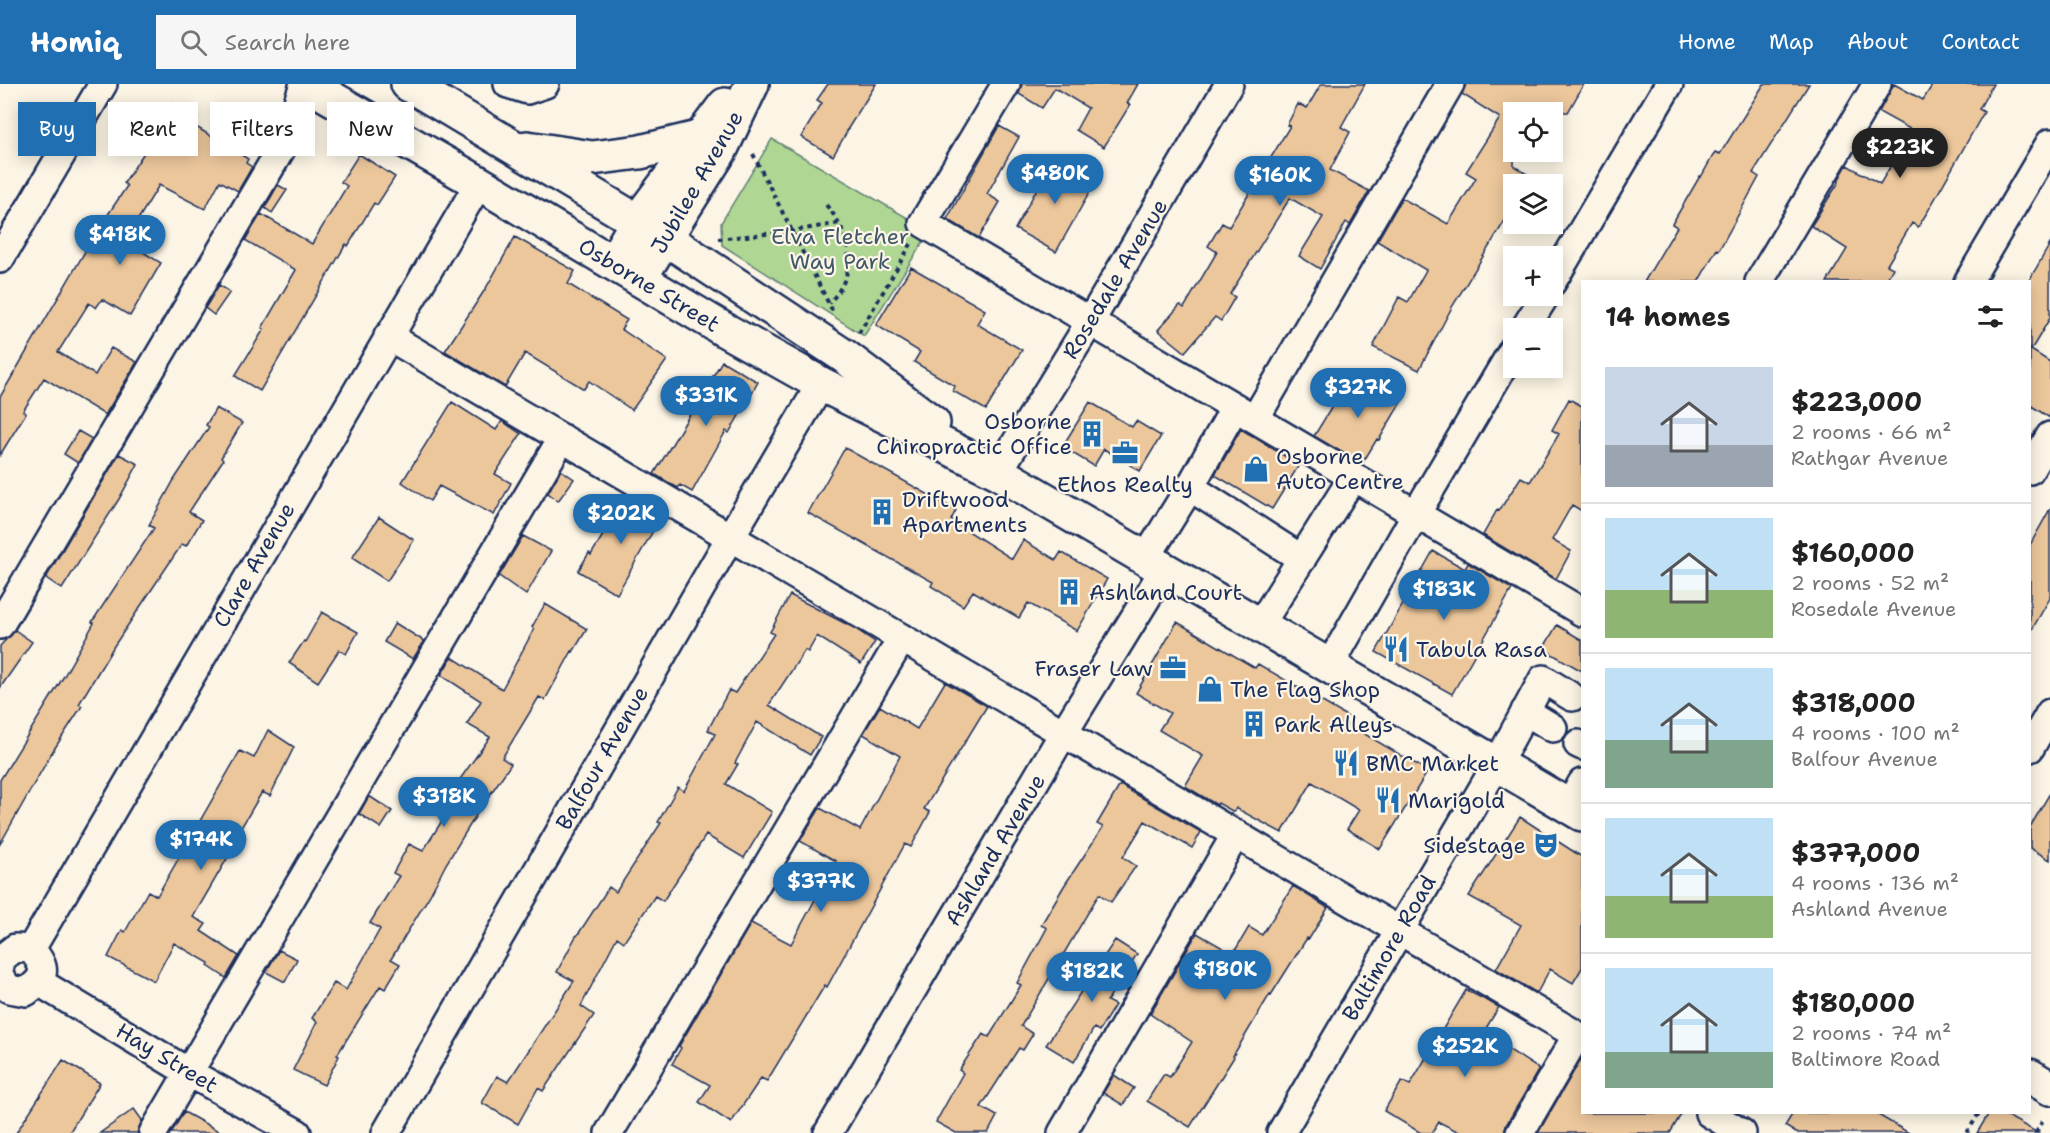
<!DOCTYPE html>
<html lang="en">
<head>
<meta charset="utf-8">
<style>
	body { margin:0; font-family:"Shantell Sans",sans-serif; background:#f6f6f6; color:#222; height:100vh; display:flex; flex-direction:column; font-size:22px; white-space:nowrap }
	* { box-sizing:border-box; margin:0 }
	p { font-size:20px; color:#767676 }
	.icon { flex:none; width:33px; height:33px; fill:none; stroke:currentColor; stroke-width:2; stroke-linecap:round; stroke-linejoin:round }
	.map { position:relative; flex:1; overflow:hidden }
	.sheet { position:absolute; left:1581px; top:196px; width:450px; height:834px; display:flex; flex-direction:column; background:#fff; border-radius:0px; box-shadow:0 3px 15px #0003 }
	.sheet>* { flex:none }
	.top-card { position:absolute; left:18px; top:18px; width:570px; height:54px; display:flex; gap:12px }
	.tools { position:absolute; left:1503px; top:18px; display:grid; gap:12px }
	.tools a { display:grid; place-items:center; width:60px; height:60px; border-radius:0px; background:#fff; box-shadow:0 3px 15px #0003; font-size:30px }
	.price { position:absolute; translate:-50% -51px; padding:0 14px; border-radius:21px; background:#1f6fb2; color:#fff; font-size:20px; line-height:39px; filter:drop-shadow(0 2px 3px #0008) }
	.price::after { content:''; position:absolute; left:50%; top:36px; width:18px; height:14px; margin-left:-9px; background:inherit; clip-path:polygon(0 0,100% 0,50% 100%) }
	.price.on { background:#222; color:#fff }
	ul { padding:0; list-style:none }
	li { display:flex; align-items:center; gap:18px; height:150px; padding:0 24px }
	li+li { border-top:2px solid #e0e0e0 }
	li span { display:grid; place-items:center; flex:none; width:168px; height:120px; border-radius:0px; color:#555 }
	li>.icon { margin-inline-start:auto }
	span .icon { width:72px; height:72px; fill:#fffc; stroke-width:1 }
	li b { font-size:26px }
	h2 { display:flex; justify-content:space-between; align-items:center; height:72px; padding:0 24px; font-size:26px }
	.tag { padding:0 21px; border-radius:0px; background:#fff; box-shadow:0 3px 15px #0003; font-size:21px; line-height:54px }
	.tag.on { background:#1f6fb2; color:#fff }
	header { display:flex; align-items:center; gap:36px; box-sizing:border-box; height:84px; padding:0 30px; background:#1f6fb2; color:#fff }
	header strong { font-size:28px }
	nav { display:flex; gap:33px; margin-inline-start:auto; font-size:21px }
	.search { width:420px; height:54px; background:#f6f6f6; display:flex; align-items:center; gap:15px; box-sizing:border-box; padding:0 21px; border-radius:0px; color:#767676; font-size:22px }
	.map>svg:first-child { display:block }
</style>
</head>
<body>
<header>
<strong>Homiq</strong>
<div class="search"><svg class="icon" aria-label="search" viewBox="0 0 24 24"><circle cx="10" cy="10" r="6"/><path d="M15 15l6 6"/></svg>Search here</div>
<nav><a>Home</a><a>Map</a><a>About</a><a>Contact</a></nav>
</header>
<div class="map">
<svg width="2050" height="1049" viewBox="0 0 2050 1049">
	<rect width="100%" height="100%" fill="#fcf5e5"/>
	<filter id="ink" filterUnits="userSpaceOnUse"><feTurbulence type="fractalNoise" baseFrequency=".0167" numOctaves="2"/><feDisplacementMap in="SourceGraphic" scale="12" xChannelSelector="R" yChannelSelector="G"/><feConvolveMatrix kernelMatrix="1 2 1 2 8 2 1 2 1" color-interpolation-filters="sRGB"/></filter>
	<g filter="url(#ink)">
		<path fill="#afd793" stroke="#658378" stroke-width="1.5" d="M 772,55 L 930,147 L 864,252 L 722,161 L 721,139 Z"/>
		<path fill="#ecc79c" stroke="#1b2f5e" stroke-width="1.5" d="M 828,0 L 876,0 L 847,46 L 848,46 L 833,72 L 801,53 L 822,19 L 817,16 Z
			M 1022,0 L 1138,0 L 1127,19 L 1130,21 L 1104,63 L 1076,46 L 1088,24 L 1055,4 L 1042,24 L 1019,10 Z
			M 1321,0 L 1365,0 L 1341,43 L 1350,48 L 1330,86 L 1369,107 L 1350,141 L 1346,138 L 1320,185 L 1299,172 L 1323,133 L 1290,114 L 1230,210 L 1235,213 L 1221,237 L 1215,233 L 1185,268 L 1158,246 L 1180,221 L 1184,224 L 1217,168 L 1208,162 L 1222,139 L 1229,143 L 1290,42 L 1287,41 L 1298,20 L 1307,24 Z
			M 1466,0 L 1584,0 L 1568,28 L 1514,28 L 1514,82 L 1543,100 L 1514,100 L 1514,122 L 1452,223 L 1419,286 L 1373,263 L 1399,213 L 1408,218 L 1426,186 L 1377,157 L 1402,114 L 1448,140 L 1476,94 L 1466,88 L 1500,34 L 1462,10 Z
			M 1764,0 L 1809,0 L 1753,89 L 1759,93 L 1719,166 L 1717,165 L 1698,198 L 1644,198 L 1677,143 L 1672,140 L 1700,92 L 1701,93 L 1715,68 L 1720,70 Z
			M 1894,0 L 1923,16 L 1933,0 L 1993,0 L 1979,25 L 1984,28 L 1928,127 L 1918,143 L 1912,139 L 1887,181 L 1893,184 L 1885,198 L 1827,198 L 1847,165 L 1811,142 L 1839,98 L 1838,97 L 1847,81 L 1880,100 L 1903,61 L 1901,59 L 1910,45 L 1879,28 Z
			M 172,19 L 198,34 L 193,41 L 248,75 L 246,79 L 252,83 L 238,107 L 220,97 L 205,125 L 159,101 L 125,157 L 161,179 L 130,232 L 102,215 L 96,224 L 89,219 L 58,268 L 95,291 L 111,264 L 137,278 L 105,331 L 44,294 L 23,327 L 26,329 L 0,371 L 0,313 L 97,147 L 127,102 L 124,99 L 155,52 L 153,50 Z
			M 999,42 L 1019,53 L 987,110 L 1000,118 L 979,154 L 947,135 Z
			M 359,70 L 395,93 L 377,121 L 374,119 L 348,162 L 346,160 L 260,307 L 235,292 L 264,245 L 262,244 L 296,186 L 245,156 L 261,130 L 312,160 L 347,102 L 341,98 Z
			M 1059,76 L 1088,93 L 1085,98 L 1093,102 L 1056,168 L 1015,145 L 1051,79 L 1056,82 Z
			M 278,101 L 287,106 L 272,129 L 265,124 Z
			M 515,153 L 575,187 L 568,200 L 627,236 L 621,245 L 667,276 L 632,326 L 589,297 L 584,305 L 525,269 L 505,303 L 445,267 L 486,204 Z
			M 2050,160 L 2050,234 L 2031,266 L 2050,278 L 2050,334 L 2030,321 L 2030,195 Z
			M 911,183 L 985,226 L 977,240 L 1022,266 L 986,326 L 953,307 L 955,302 L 914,278 L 920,268 L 876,241 Z
			M 219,201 L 230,208 L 214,231 L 205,224 Z
			M 722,277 L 758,298 L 729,349 L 726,347 L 692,408 L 680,401 L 678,404 L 654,390 Z
			M 1352,290 L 1401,318 L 1379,356 L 1377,355 L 1362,380 L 1314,352 Z
			M 1569,315 L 1582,322 L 1582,427 L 1572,421 L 1552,456 L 1571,467 L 1556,495 L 1483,451 L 1497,426 L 1499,427 L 1521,393 L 1530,398 L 1559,350 L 1552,346 Z
			M 452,318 L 496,346 L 502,337 L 521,350 L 495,390 L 511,399 L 494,431 L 439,402 L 430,417 L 402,398 Z
			M 1090,318 L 1132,343 L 1136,337 L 1161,352 L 1140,387 L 1104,365 L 1094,382 L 1062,363 Z
			M 216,324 L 242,339 L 221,374 L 223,376 L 189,428 L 202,436 L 186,462 L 182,460 L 114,562 L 79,620 L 82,622 L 51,670 L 0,760 L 0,696 L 64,592 L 94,539 L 92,538 L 154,444 L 149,441 L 174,396 L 209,343 L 206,341 Z
			M 1241,345 L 1299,381 L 1272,425 L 1215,391 Z
			M 78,347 L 92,355 L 78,379 L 64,370 Z
			M 845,364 L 956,426 L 951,436 L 1012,475 L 1023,456 L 1056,476 L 1061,468 L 1107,495 L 1077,547 L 1028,519 L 1019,534 L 973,507 L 963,522 L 931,502 L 933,498 L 808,429 Z
			M 119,370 L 138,380 L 119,415 L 62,505 L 46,494 Z
			M 561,386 L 574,395 L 558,417 L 548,409 Z
			M 627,411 L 662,431 L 617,510 L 578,487 L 589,469 L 591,471 Z
			M 2050,425 L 2050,514 L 2030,549 L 2030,461 Z
			M 379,433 L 414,456 L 387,497 L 352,474 Z
			M 523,452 L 551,467 L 526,511 L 499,492 Z
			M 1433,467 L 1465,485 L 1468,479 L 1512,505 L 1452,610 L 1376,568 Z
			M 790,511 L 854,544 L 875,558 L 861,580 L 817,552 L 808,568 L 805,566 L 769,621 L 821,653 L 810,671 L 757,638 L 735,679 L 738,680 L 726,700 L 772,728 L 744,774 L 706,751 L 663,817 L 655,812 L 624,858 L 617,853 L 581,922 L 594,931 L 543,1007 L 538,1004 L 518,1040 L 482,1019 L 497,992 L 508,998 L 574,897 L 557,888 L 576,852 L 577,852 L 609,803 L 616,808 L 661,739 L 658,738 L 678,703 L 684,707 L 715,650 L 708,646 L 729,606 L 735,609 L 774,550 L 770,548 Z
			M 545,520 L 587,545 L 573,568 L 572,567 L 545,616 L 539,613 L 502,674 L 511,680 L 478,728 L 446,780 L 430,811 L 391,875 L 400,880 L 385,905 L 380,902 L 337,971 L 339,972 L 324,1001 L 293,986 L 317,938 L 312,934 L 334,899 L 346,906 L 380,845 L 370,839 L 399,792 L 393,789 L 409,760 L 423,767 L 464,702 L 458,698 L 490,653 L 467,640 L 481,617 L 441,591 L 452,573 L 502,605 L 534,545 L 532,543 Z
			M 322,528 L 358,548 L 346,570 L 339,566 L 318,598 L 289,579 L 304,557 L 305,558 Z
			M 1177,538 L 1255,584 L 1258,580 L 1348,633 L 1344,638 L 1428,687 L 1380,765 L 1347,745 L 1359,726 L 1312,698 L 1282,749 L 1236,724 L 1234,728 L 1218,719 L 1217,721 L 1185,702 L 1203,672 L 1159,646 L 1170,629 L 1136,609 Z
			M 395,539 L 424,557 L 413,575 L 384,558 Z
			M 1557,541 L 1582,556 L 1582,587 L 1543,565 Z
			M 15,546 L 32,558 L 0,604 L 0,562 Z
			M 945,598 L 987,622 L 924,725 L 930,728 L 911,763 L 905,760 L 827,903 L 825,901 L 767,997 L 761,994 L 731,1039 L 699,1018 L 710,1001 L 672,980 L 681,964 L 679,962 L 751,839 L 791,860 L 836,777 L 800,757 L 820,724 L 860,746 L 900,672 L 863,650 L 880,622 L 917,645 Z
			M 268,646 L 294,663 L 270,712 L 262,708 L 225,771 L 228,773 L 193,833 L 206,840 L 201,847 L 239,872 L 226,894 L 208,882 L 209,879 L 174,859 L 154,897 L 108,873 L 122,846 L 125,848 L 148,807 L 157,812 L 240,667 L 254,674 Z
			M 1120,701 L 1201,748 L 1192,764 L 1145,737 L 1123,773 L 1136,782 L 1111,818 L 1099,810 L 1021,942 L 1033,950 L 1023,966 L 1019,964 L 981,1023 L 997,1032 L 988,1049 L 956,1049 L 936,1038 L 963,989 L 959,986 L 983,950 L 989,953 L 1021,901 L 1017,899 L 1047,844 L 1041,841 L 1064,802 L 1103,743 L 1097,740 Z
			M 2050,709 L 2050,776 L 2030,764 L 2030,743 Z
			M 369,712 L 392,727 L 381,744 L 359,730 Z
			M 1520,733 L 1582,773 L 1582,884 L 1573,899 L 1550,885 L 1537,909 L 1496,885 L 1521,841 L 1469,812 Z
			M 1293,802 L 1328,824 L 1309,855 L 1307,854 L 1271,911 L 1270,910 L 1233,972 L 1234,973 L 1190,1043 L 1147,1017 L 1164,990 L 1170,993 L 1192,958 L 1150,930 L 1197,849 L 1233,870 L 1249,843 L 1262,851 Z
			M 1115,856 L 1137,870 L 1107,917 L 1115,921 L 1099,947 L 1094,944 L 1074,978 L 1046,961 Z
			M 279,866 L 297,875 L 285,898 L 266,888 Z
			M 1466,906 L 1499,923 L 1483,949 L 1539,985 L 1506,1041 L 1504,1049 L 1461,1049 L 1439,1038 L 1432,1049 L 1421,1049 L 1384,1027 L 1402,997 L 1410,1001 Z
			M 1582,973 L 1582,1029 L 1682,1029 L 1670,1049 L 1538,1049 Z
			M 63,976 L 100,999 L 69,1049 L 16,1049 Z
			M 1114,991 L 1134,1004 L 1123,1021 L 1103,1009 Z
			M 134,1025 L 142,1036 L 137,1049 L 100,1049 Z
			M 184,1028 L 222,1049 L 171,1049 Z
			M 1793,1029 L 1875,1029 L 1909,1049 L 1796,1049 L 1785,1042 Z
			M 1989,1029 L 2002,1029 L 2038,1049 L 1977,1049 Z"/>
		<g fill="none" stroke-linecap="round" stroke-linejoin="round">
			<g stroke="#1b2f5e" stroke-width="32">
				<path id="minor" d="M 508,0 L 527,6 L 545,0
					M 1006,0 L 923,139 L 1582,528
					M 0,175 L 103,0
					M 1552,198 L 1669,0
					M 1759,198 L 1877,0
					M 1968,198 L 2050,59
					M 1525,244 L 1545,212
					M 388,252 L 1582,954
					M 1255,335 L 1450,0
					M 2030,386 L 2050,352
					M 998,388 L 1090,238 L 1229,0
					M 1190,403 L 1235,323
					M 1146,474 L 1190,403 L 1302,475
					M 0,541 L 284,60 L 304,0
					M 1260,541 L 1353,393
					M 1330,581 L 1416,430 L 1514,264
					M 1525,627 L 1553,644
					M 1578,660 L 1582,662
					M 2030,664 L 2050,629
					M 1569,722 L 1582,699
					M 31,865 L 479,99
					M 0,882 L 1,875 L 15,864 L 31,865 C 48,885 46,893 26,908 L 9,905 L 0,893
					M 39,898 L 188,988 L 297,1049
					M 1709,1029 L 1742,1049
					M 153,1049 L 562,354
					M 386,1049 L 731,452 L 821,300
					M 609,1049 L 902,554
					M 828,1049 L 1063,650 L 1165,484
					M 1062,1049 L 1236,750
					M 1281,1049 L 1497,680 L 1543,595 L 1572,613
					M 1520,1049 L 1577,951"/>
			</g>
			<g stroke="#1b2f5e" stroke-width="38">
				<path id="major" d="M 307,0 L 479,99 L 723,245 L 821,300 L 998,388 L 1582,730
					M 408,0 L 665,154 L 844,272 L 933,339
					M 527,64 L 592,74 L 640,68 L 702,53
					M 613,179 L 637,138 L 725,21
					M 639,195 L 720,67 L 752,0
					M 2030,992 L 2050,1004"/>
			</g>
			<path stroke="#1b2f5e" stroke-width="4" stroke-dasharray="4.5 4.5" stroke-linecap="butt" d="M 753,70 L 834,230
				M 826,121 C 852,151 859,188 829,219
				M 718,155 L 793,147 L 840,139
				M 859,249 L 911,160
				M 1967,1049 L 1979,1029
				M 2036,1049 L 2044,1034"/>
			<use href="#minor" stroke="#fcf5e5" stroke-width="27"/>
			<use href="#major" stroke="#fcf5e5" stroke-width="33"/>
		</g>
	</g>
	<defs>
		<g id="building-bare" transform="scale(2.07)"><path d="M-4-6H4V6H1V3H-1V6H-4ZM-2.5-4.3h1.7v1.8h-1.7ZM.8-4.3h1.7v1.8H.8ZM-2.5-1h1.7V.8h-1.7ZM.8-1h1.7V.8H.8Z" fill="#1f6fb2" stroke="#fcf5e5" stroke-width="2.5" paint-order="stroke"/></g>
		<g id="office-bare" transform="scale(2.07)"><path d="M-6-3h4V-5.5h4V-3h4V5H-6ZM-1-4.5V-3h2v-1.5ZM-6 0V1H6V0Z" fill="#1f6fb2" stroke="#fcf5e5" stroke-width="2.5" paint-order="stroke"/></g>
		<g id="shop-bare" transform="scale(2.07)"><path d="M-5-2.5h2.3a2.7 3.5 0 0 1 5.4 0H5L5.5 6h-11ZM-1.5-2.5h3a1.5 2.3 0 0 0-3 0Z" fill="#1f6fb2" stroke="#fcf5e5" stroke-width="2.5" paint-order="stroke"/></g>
		<g id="restaurant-bare" transform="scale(2.07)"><path d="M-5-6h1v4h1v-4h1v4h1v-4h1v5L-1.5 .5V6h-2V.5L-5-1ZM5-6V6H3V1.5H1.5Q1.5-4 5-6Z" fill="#1f6fb2" stroke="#fcf5e5" stroke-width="2.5" paint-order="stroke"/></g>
		<g id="theatre-bare" transform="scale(2.07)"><path d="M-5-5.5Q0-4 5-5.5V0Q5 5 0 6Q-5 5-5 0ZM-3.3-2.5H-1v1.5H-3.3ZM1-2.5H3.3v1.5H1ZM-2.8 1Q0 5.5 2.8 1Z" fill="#1f6fb2" stroke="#fcf5e5" stroke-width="2.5" paint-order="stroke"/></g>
	</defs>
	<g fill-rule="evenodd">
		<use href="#building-bare" x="1092" y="350"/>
		<use href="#office-bare" x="1125" y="369"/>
		<use href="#shop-bare" x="1256" y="385"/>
		<use href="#building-bare" x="882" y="428"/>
		<use href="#building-bare" x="1069" y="508"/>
		<use href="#restaurant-bare" x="1396" y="565"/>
		<use href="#office-bare" x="1173" y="584"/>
		<use href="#shop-bare" x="1210" y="605"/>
		<use href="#building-bare" x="1254" y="640"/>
		<use href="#restaurant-bare" x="1346" y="679"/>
		<use href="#restaurant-bare" x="1388" y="716"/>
		<use href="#theatre-bare" x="1546" y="761"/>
	</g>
	<g text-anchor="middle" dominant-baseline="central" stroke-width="4.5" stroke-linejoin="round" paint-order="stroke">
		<g font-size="22" fill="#1b2f5e" stroke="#fcf5e5">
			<text transform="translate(697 98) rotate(-60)">Jubilee Avenue</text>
			<text transform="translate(1115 195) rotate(-59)">Rosedale Avenue</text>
			<text transform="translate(649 201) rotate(31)">Osborne Street</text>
			<text transform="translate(254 481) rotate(-60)">Clare Avenue</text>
			<text transform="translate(602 674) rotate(-60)">Balfour Avenue</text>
			<text transform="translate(995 766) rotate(-59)">Ashland Avenue</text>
			<text transform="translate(1389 864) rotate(-60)">Baltimore Road</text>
			<text transform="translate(167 974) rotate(31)">Hay Street</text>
		</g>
		<g font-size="22" fill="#40596b" stroke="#fcf5e5">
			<text x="840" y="152">Elva Fletcher<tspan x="840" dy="25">Way Park</tspan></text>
		</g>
		<g font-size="22" fill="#1b2f5e" stroke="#fcf5e5" text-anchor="start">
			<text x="1072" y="337" text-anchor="end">Osborne<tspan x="1072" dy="25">Chiropractic Office</tspan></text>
			<text x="1276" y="372">Osborne<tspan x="1276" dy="25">Auto Centre</tspan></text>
			<text x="1125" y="400" text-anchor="middle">Ethos Realty</text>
			<text x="902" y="415">Driftwood<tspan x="902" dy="25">Apartments</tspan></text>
			<text x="1089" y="508">Ashland Court</text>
			<text x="1416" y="565">Tabula Rasa</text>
			<text x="1153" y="584" text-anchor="end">Fraser Law</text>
			<text x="1230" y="605">The Flag Shop</text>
			<text x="1274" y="640">Park Alleys</text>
			<text x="1366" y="679">BMC Market</text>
			<text x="1408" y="716">Marigold</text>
			<text x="1526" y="761" text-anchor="end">Sidestage</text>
		</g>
	</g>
</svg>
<div class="tools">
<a><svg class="icon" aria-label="locate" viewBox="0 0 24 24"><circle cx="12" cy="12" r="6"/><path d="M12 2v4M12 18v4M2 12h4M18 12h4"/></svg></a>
<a><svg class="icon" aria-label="layers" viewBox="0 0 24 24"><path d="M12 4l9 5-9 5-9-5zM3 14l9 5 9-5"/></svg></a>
<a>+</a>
<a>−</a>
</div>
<b class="price on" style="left:1900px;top:95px">$223K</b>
<b class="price" style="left:1055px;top:121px">$480K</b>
<b class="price" style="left:1280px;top:123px">$160K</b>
<b class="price" style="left:120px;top:182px">$418K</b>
<b class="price" style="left:1358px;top:335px">$327K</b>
<b class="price" style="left:706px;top:343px">$331K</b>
<b class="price" style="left:621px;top:461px">$202K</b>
<b class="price" style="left:1444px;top:537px">$183K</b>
<b class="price" style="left:444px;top:744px">$318K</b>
<b class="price" style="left:201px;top:787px">$174K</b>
<b class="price" style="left:821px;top:829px">$377K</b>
<b class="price" style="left:1225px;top:917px">$180K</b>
<b class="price" style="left:1092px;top:919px">$182K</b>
<b class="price" style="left:1465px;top:994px">$252K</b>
<div class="top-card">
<a class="tag on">Buy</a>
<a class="tag">Rent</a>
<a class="tag">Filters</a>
<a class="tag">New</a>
</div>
<section class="sheet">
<h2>14 homes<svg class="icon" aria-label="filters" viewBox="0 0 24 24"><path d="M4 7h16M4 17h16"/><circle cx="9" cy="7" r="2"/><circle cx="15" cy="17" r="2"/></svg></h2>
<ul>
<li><span style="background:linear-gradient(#c9d6e8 65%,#9aa5b1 0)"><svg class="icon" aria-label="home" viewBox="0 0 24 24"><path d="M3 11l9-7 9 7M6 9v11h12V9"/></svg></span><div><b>$223,000</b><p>2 rooms · 66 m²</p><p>Rathgar Avenue</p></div></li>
<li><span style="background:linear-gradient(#bfe0f5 60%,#8fb573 0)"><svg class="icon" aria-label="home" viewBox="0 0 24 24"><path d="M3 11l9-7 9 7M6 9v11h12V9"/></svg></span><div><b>$160,000</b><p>2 rooms · 52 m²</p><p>Rosedale Avenue</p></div></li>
<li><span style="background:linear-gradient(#bfe0f5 60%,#7fa58c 0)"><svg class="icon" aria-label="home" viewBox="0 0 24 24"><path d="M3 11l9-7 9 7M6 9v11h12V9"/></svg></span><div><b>$318,000</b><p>4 rooms · 100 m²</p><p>Balfour Avenue</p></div></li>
<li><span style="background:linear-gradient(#bfe0f5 65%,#8fb573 0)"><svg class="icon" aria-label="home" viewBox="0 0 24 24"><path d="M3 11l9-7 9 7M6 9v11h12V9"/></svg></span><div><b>$377,000</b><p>4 rooms · 136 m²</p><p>Ashland Avenue</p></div></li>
<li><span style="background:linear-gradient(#bfe0f5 70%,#7fa58c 0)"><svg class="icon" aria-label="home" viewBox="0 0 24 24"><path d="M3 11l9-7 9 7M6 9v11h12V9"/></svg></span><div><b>$180,000</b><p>2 rooms · 74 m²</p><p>Baltimore Road</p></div></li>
</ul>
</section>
</div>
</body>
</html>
